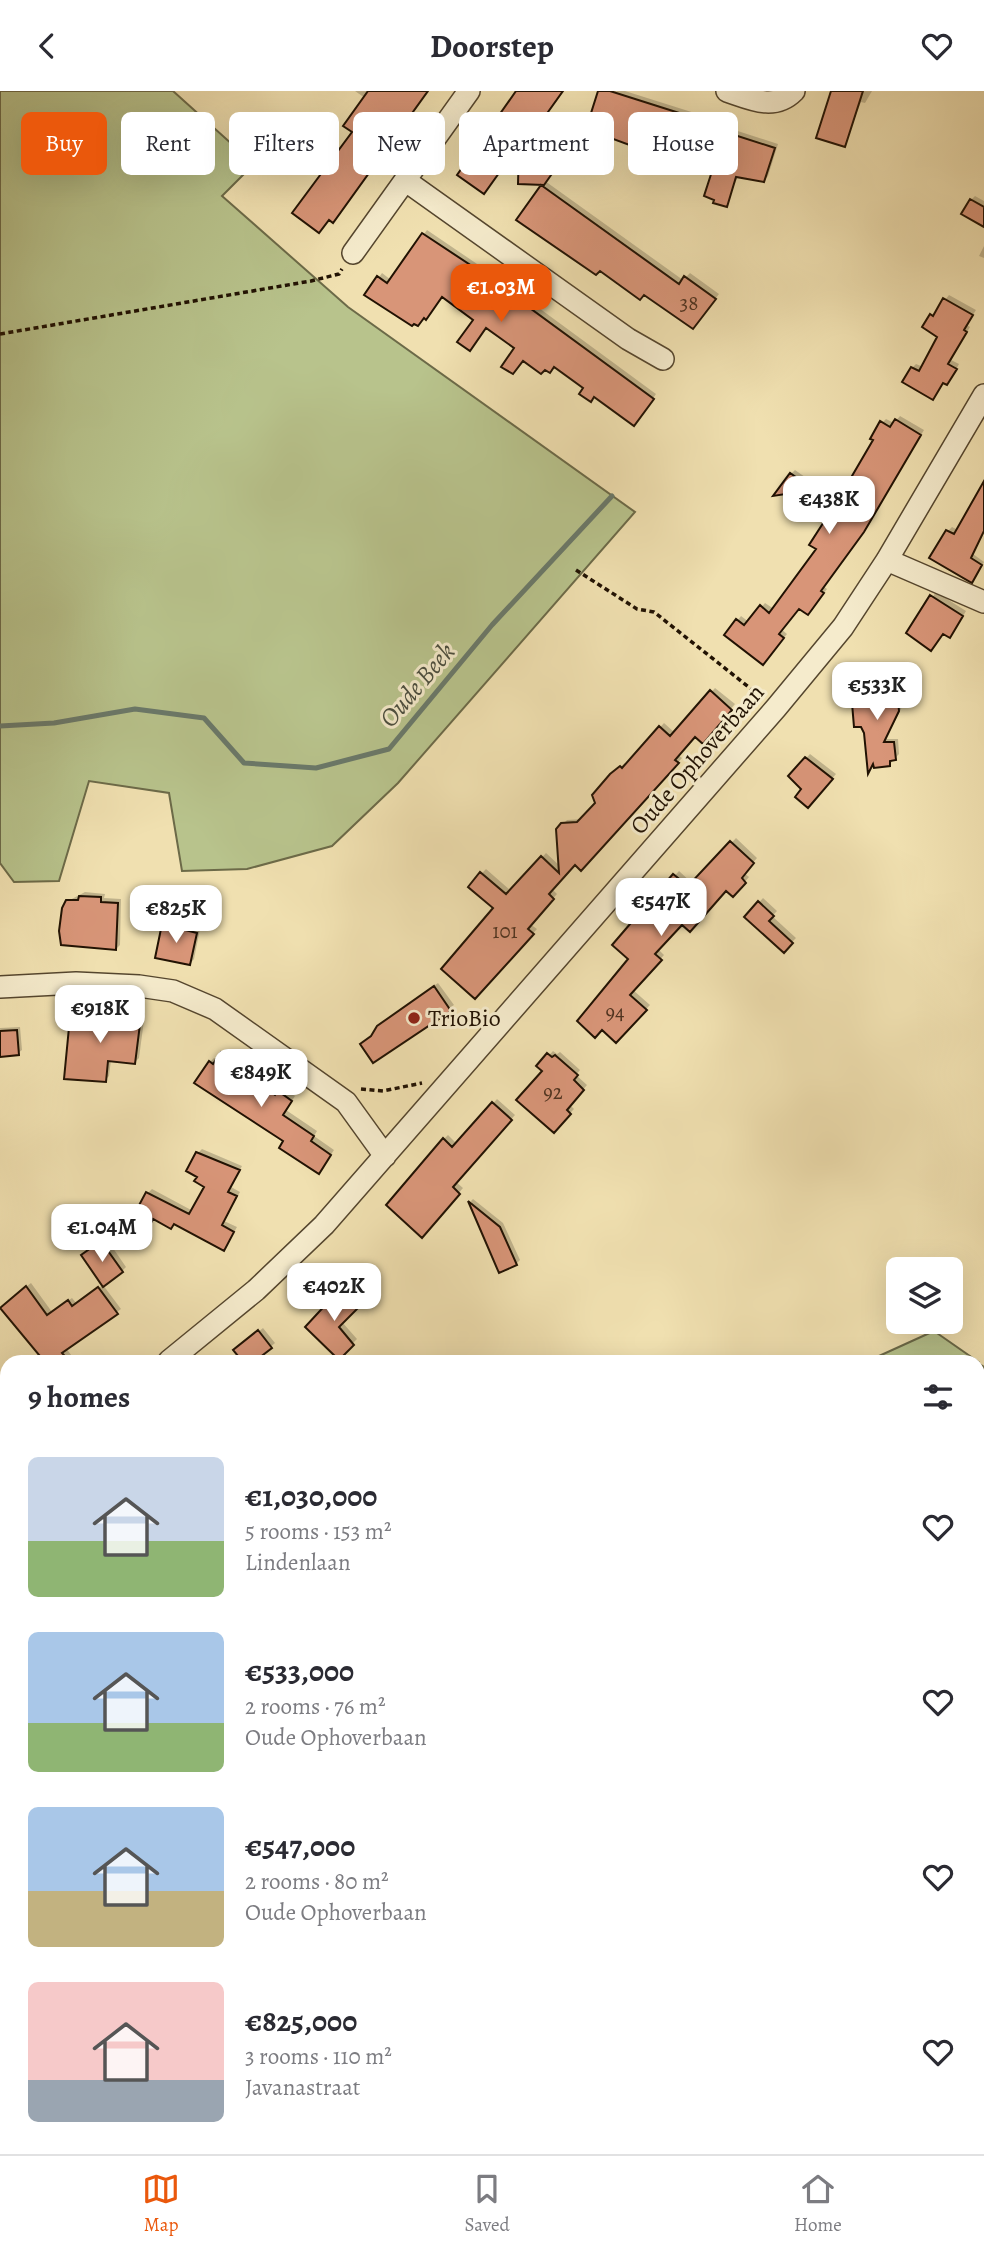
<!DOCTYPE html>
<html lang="en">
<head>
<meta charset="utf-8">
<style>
	body { margin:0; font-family:Alegreya,serif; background:#f2f2f3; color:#2b2b33; height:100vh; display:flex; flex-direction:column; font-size:26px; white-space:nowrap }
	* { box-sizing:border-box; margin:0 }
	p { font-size:23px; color:#7c7c81 }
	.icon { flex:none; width:38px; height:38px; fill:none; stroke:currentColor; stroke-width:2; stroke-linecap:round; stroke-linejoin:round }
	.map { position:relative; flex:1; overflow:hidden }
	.details { position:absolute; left:0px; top:1264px; width:985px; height:800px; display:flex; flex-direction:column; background:#fff; border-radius:21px 21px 0 0; box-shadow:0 7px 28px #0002 }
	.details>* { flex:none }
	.top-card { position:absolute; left:21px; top:21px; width:943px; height:63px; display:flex; gap:14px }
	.controls { position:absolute; left:886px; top:1166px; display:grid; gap:14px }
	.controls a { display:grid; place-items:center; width:77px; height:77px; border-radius:10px; background:#fff; box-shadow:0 7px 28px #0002; font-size:35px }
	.price { position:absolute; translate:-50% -60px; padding:0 16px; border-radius:14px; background:#fff; color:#222; font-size:23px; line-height:46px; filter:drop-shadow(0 2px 4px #0008) }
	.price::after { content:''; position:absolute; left:50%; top:42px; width:21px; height:16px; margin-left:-10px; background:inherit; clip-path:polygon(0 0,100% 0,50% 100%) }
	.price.on { background:#ea580c; color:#fff }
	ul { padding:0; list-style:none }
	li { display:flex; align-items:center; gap:21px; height:175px; padding:0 28px }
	li span { display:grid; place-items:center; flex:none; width:196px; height:140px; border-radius:10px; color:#555 }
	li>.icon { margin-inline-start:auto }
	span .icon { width:84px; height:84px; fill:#fffc; stroke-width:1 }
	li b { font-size:30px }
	h2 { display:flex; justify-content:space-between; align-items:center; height:84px; padding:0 28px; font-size:30px }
	.tag { padding:0 24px; border-radius:10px; background:#fff; box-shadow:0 7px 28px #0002; font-size:24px; line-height:63px }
	.tag.on { background:#ea580c; color:#fff }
	header { display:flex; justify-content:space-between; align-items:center; height:91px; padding:0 28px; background:#fff; font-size:32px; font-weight:700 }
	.tab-bar { display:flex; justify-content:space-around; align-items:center; height:98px; border-top:2px solid #e1e1e2; background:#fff; font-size:19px; color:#7c7c81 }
	.tab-bar a { display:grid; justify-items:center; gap:4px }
	.tab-bar .on { color:#ea580c }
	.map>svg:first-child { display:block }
</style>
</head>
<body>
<header><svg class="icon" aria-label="back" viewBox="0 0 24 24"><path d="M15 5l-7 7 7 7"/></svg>Doorstep<svg class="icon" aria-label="heart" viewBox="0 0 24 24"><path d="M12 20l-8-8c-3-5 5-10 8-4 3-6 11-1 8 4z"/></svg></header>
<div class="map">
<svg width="984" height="2063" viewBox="0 0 984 2063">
	<rect width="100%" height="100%" fill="#f0e0b0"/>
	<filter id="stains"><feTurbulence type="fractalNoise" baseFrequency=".00286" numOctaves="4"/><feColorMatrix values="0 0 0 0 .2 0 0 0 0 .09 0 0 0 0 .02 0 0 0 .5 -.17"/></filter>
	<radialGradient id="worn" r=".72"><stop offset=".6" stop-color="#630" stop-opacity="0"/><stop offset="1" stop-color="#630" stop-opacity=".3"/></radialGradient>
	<path fill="#b8c38c" stroke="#6c6a48" stroke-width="2" d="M 0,0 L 173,0 L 254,73 L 222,105 L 348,216 L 635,421 L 398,692 L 332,755 L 247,778 L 182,780 L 169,702 L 89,690 L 59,790 L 14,791 L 0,772 Z
		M 934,1240 L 977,1270 L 868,1270 Z
		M 978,1272 L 984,1276 L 984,2063 L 859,2063 L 861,2056 L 978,2056 Z
		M 7,1949 L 7,2056 L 208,2056 L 208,2063 L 0,2063 L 0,1950 Z"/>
	<path fill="#0003" d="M 355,0 L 425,0 L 354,41 L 365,7 Z
		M 518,0 L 562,0 L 541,30 L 541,35 L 570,55 L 545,90 L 683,189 L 690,182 L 719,203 L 697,232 L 542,95 L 545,92 Z
		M 600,0 L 625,0 L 720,30 L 719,34 L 778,53 L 768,85 L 764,90 L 738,85 L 726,114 L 717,70 L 669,54 L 662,64 Z
		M 834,0 L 872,0 L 865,12 L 861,11 L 844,54 Z
		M 975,105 L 984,110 L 984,134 L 971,109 Z
		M 427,139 L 483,177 L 477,185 L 502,204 L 509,195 L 656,303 L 638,329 L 555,274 L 517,256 L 443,205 L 367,204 L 382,182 L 391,189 Z
		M 984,155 L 984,167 L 979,165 Z
		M 949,204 L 976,219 L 967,234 L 970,236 L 951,269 L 959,273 L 951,288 L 947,292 L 944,291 L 937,303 L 912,277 L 916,273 L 923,276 L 940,245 L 924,236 Z
		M 900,325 L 924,339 L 868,435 L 823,495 L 827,498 L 812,518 L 799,516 L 781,538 L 787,543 L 767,568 L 727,543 L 741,525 L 749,531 L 765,512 L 774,518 L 819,458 L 830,426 L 791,383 L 795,379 L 839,410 L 876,349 L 882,332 L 886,328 L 894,332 Z
		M 984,394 L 984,442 L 973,463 L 984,471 L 972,489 L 948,440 L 952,436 L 958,439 Z
		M 936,501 L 966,520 L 954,541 L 950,545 L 944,541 L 908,541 Z
		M 893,589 L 894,596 L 909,595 L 902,603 L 903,614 L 886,648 L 898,648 L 899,663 L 889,674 L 873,675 L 869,679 L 866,642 L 853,612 L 872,592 Z
		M 715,597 L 735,613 L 707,646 L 695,644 L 678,664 L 682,667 L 585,773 L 575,772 L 552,798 L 557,803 L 530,833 L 537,838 L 475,905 L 496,817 L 470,795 L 486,778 L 511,800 L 546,762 L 561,776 L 558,738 L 567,729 L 583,728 L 597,713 L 617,679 L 625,672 L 627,674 L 664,632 L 675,642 Z
		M 810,663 L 836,683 L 812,711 L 790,685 Z
		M 736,747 L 757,767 L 744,782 L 749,786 L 733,804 L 727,798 L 682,832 L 658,858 L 664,864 L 633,899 L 650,914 L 616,949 L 630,868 L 614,854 L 679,780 L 693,793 Z
		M 85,801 L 105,803 L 104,807 L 121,808 L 120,854 L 116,858 L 68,810 Z
		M 763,807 L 777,820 L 772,825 L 796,847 L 784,859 L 746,826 Z
		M 167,829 L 200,838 L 194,868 L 190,873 L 163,833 Z
		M 438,892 L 454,914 L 374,969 L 374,944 L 383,931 Z
		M 106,917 L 145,922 L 139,967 L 135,971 L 111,969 L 109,985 L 105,989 L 72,927 L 76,922 L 98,925 Z
		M 20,936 L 22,959 L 18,962 L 0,964 L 0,937 Z
		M 226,958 L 246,971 L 244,974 L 224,960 Z
		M 553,960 L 557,963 L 560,961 L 580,979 L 576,984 L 587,994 L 570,1014 L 574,1018 L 554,1039 L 544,979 L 539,975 Z
		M 222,963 L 279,1001 L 283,997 L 295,1005 L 286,1019 L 317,1040 L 314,1045 L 334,1059 L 323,1076 L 286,1049 L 210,971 L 214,967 L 218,969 Z
		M 497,1008 L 515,1024 L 456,1091 L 463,1097 L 426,1140 L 444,1048 L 448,1044 L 457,1053 Z
		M 202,1058 L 242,1075 L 231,1096 L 240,1101 L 224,1130 L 237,1136 L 227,1154 L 154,1127 L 145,1140 L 148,1102 L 152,1098 L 193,1120 L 206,1095 L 199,1085 L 198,1062 Z
		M 473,1108 L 503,1132 L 520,1169 L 516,1173 L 500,1180 L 471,1110 Z
		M 106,1147 L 126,1176 L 122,1180 L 87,1161 Z
		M 31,1192 L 52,1221 L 72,1207 L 77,1213 L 103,1194 L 121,1218 L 66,1257 L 74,1268 L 71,1270 L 47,1270 L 1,1215 Z
		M 347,1194 L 363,1210 L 342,1231 L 357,1248 L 337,1268 L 307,1236 Z
		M 263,1237 L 275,1252 L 253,1270 L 244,1270 L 235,1260 Z
		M 0,1308 L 7,1317 L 7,1345 L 0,1350 Z
		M 7,1496 L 7,1536 L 0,1523 Z
		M 7,1572 L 7,1604 L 0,1592 L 0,1575 Z
		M 732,2056 L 824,2056 L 823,2063 L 731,2063 Z"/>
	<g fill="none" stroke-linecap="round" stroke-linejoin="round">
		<path stroke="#6a796a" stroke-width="5" d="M 0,635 L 54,632 L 135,618 L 204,627 L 244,672 L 316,677 L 389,658 L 492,534 L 612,405"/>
	</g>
	<path fill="#d89578" stroke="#211203" stroke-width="2" d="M 368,0 L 428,0 L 333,132 L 329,129 L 319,142 L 292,122 L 352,41 L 343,35 Z
		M 516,0 L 563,0 L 538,35 L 538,39 L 568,60 L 544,94 L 518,93 L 519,54 L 484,103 L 457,84 Z
		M 598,0 L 610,0 L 695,27 L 717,34 L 716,38 L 775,57 L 764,91 L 736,86 L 727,116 L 713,112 L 714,109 L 704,105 L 715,71 L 667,55 L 662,66 L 586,38 Z
		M 831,0 L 863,0 L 845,56 L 816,47 Z
		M 541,94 L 679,193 L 684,185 L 716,208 L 693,238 L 644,204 L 640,209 L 600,180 L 596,184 L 516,129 Z
		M 970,108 L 984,116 L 984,136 L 961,123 Z
		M 422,142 L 481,181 L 475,190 L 497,207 L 504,198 L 654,308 L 634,335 L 594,306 L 591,311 L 579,303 L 583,297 L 554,276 L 550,282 L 545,279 L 541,283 L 523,270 L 513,283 L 501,276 L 514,257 L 486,237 L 470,260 L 457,251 L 473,229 L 442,206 L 426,229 L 424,227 L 418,235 L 414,233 L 412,235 L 364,204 L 377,185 L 387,192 Z
		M 943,207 L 973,224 L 964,239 L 967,241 L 948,273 L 957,278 L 947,294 L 943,292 L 933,309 L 902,291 L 911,276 L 919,280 L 937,246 L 922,236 L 930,223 L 933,225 Z
		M 895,328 L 921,344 L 864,441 L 821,500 L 824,502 L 808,524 L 799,518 L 779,543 L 784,547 L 763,574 L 724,544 L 736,528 L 744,534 L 760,514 L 769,522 L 816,458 L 809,454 L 827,426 L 792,402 L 773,405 L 790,382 L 835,414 L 873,349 L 870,348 L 880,330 L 890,336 Z
		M 984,390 L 984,440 L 971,467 L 982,474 L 972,492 L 929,467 L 946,439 L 954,443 Z
		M 930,504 L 963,525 L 950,547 L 943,543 L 931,560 L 906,542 Z
		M 890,592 L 890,599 L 908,599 L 898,609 L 899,620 L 884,651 L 894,651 L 896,669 L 890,670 L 890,675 L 874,677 L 873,673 L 868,683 L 864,642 L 861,636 L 854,636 L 852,612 L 856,611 L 866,595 Z
		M 710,599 L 732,619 L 703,653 L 695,646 L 675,669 L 679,672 L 581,780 L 575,774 L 549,803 L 554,808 L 528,838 L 534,843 L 475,908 L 441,878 L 493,817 L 468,796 L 480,781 L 506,803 L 541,765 L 559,782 L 556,738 L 561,732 L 577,731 L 595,712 L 592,704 L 610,683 L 620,675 L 622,677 L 659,635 L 670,645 Z
		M 805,666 L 833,688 L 808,717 L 795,706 L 801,698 L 788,685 Z
		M 730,750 L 754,772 L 742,787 L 746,792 L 733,806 L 726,800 L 690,841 L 682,834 L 655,863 L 662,869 L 630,904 L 647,919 L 616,952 L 602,939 L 595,947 L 577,930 L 628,868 L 612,854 L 673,783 L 688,795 Z
		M 79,805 L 101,806 L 101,811 L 118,812 L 116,859 L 61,854 L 59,840 L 62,817 L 66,809 L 78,809 Z
		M 758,810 L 774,825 L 769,830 L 793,852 L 784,862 L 744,826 Z
		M 162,833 L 197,842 L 190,874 L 155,867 Z
		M 434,895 L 451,920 L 373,972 L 360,953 L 371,945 L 377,935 Z
		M 100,921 L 141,925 L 135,973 L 108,970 L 106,991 L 64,988 L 70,926 L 92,928 Z
		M 17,939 L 19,964 L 0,966 L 0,940 Z
		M 221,961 L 243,975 L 240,980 L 275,1004 L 278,1000 L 292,1010 L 283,1024 L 314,1045 L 311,1050 L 331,1064 L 319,1083 L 279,1057 L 283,1050 L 194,992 L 209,970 L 213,973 Z
		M 547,962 L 552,966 L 555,964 L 578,984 L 574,989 L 584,999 L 567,1019 L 571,1023 L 554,1042 L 516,1009 L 542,980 L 536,975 Z
		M 492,1011 L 512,1029 L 453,1096 L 460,1103 L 422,1147 L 386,1114 L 443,1047 L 452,1056 Z
		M 196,1061 L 240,1079 L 228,1101 L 237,1105 L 222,1134 L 234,1141 L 224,1160 L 174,1133 L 171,1138 L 153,1128 L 146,1142 L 128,1135 L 146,1101 L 189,1123 L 204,1096 L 194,1090 L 197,1086 L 186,1080 Z
		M 468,1110 L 500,1136 L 517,1174 L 499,1182 Z
		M 101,1150 L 123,1181 L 103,1196 L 81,1164 Z
		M 26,1195 L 47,1224 L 68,1209 L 72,1215 L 98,1196 L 118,1223 L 62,1262 L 69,1270 L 44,1270 L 0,1217 Z
		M 342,1196 L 360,1215 L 339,1236 L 354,1254 L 339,1269 L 305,1236 Z
		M 258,1239 L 272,1257 L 255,1270 L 242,1270 L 233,1259 Z"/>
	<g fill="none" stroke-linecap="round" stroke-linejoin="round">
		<g stroke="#55462e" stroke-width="24">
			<path id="street" d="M 727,0 C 751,8 774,20 794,0
				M 406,90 L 628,248 L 663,268
				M 353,162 L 469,0
				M 887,469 L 984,511
				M 0,896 L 76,892 L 139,895 L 173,900 L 215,918 L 346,1011 L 385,1065
				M 169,1270 L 256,1199 L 324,1134 L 776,617 L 843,536 L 887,469 L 984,304
				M 0,1388 L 7,1383"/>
		</g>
		<path stroke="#211203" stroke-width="3.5" stroke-dasharray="5 3.5" stroke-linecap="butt" d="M 0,243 L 311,190 L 339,183 L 342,178
			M 576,479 L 637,518 L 654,521 L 760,605
			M 361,998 L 383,1000 L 422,992"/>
		<use href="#street" stroke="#f5ebcc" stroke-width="21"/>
	</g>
	<circle fill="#8f2418" stroke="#f5ebcc" stroke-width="2.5" cx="414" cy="927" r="7"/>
	<g text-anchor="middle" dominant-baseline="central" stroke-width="6" stroke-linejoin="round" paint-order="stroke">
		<g font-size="21" fill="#4f3320">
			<text x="689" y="212">38</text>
			<text x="505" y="840">101</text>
			<text x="615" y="921">94</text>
			<text x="553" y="1001">92</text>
		</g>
		<g font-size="24" fill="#211203" stroke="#f5ebcc">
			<text transform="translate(697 668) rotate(-49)">Oude Ophoverbaan</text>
		</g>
		<g font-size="24" fill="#211203" stroke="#f5ebcc" text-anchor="start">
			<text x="428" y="927">TrioBio</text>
		</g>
		<g font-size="26" font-style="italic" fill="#4b4e3f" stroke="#f5ebcc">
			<text transform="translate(417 594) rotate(-50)">Oude Beek</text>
		</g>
	</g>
	<rect width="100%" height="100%" filter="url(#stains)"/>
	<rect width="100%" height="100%" fill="url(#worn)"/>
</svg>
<div class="controls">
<a><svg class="icon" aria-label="layers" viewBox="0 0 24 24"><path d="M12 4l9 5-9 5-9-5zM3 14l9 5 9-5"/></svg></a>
</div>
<b class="price on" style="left:501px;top:233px">€1.03M</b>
<b class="price" style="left:829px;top:445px">€438K</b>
<b class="price" style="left:877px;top:631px">€533K</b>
<b class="price" style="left:661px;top:847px">€547K</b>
<b class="price" style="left:176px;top:854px">€825K</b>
<b class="price" style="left:100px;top:954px">€918K</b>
<b class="price" style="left:261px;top:1018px">€849K</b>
<b class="price" style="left:102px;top:1173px">€1.04M</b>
<b class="price" style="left:334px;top:1232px">€402K</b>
<div class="top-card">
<a class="tag on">Buy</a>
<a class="tag">Rent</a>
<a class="tag">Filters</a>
<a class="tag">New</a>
<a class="tag">Apartment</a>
<a class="tag">House</a>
</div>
<section class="details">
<h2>9 homes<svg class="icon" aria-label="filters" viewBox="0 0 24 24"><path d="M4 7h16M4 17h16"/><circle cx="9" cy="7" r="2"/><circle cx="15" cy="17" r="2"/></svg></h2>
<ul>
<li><span style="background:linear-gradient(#c9d6e8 60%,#8fb573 0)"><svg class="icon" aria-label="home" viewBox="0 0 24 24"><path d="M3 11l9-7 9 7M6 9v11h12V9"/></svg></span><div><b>€1,030,000</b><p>5 rooms · 153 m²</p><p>Lindenlaan</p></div><svg class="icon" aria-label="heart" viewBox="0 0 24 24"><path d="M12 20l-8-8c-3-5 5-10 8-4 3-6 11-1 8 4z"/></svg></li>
<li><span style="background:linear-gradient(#a9c7e8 65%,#8fb573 0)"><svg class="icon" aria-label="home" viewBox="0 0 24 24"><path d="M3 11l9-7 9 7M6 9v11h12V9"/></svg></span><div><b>€533,000</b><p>2 rooms · 76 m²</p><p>Oude Ophoverbaan</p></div><svg class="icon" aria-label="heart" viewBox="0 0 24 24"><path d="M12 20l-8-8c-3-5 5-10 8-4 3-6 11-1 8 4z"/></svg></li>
<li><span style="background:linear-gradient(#a9c7e8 60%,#c2b280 0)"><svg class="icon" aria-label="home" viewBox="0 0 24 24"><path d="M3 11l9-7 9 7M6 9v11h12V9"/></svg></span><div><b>€547,000</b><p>2 rooms · 80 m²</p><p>Oude Ophoverbaan</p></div><svg class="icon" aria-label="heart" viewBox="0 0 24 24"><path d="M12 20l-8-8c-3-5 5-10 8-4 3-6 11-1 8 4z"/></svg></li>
<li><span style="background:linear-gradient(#f6c9c9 70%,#9aa5b1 0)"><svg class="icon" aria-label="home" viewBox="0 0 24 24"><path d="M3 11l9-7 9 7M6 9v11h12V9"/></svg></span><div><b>€825,000</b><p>3 rooms · 110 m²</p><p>Javanastraat</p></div><svg class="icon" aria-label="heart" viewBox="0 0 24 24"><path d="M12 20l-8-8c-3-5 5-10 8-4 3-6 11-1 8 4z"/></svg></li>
</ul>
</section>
</div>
<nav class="tab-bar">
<a class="on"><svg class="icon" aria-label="map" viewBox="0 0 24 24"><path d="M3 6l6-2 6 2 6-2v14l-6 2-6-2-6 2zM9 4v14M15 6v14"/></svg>Map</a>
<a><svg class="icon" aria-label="saved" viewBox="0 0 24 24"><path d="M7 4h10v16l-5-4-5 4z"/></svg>Saved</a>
<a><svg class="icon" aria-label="home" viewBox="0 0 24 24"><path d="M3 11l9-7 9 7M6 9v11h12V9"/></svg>Home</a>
</nav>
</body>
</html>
